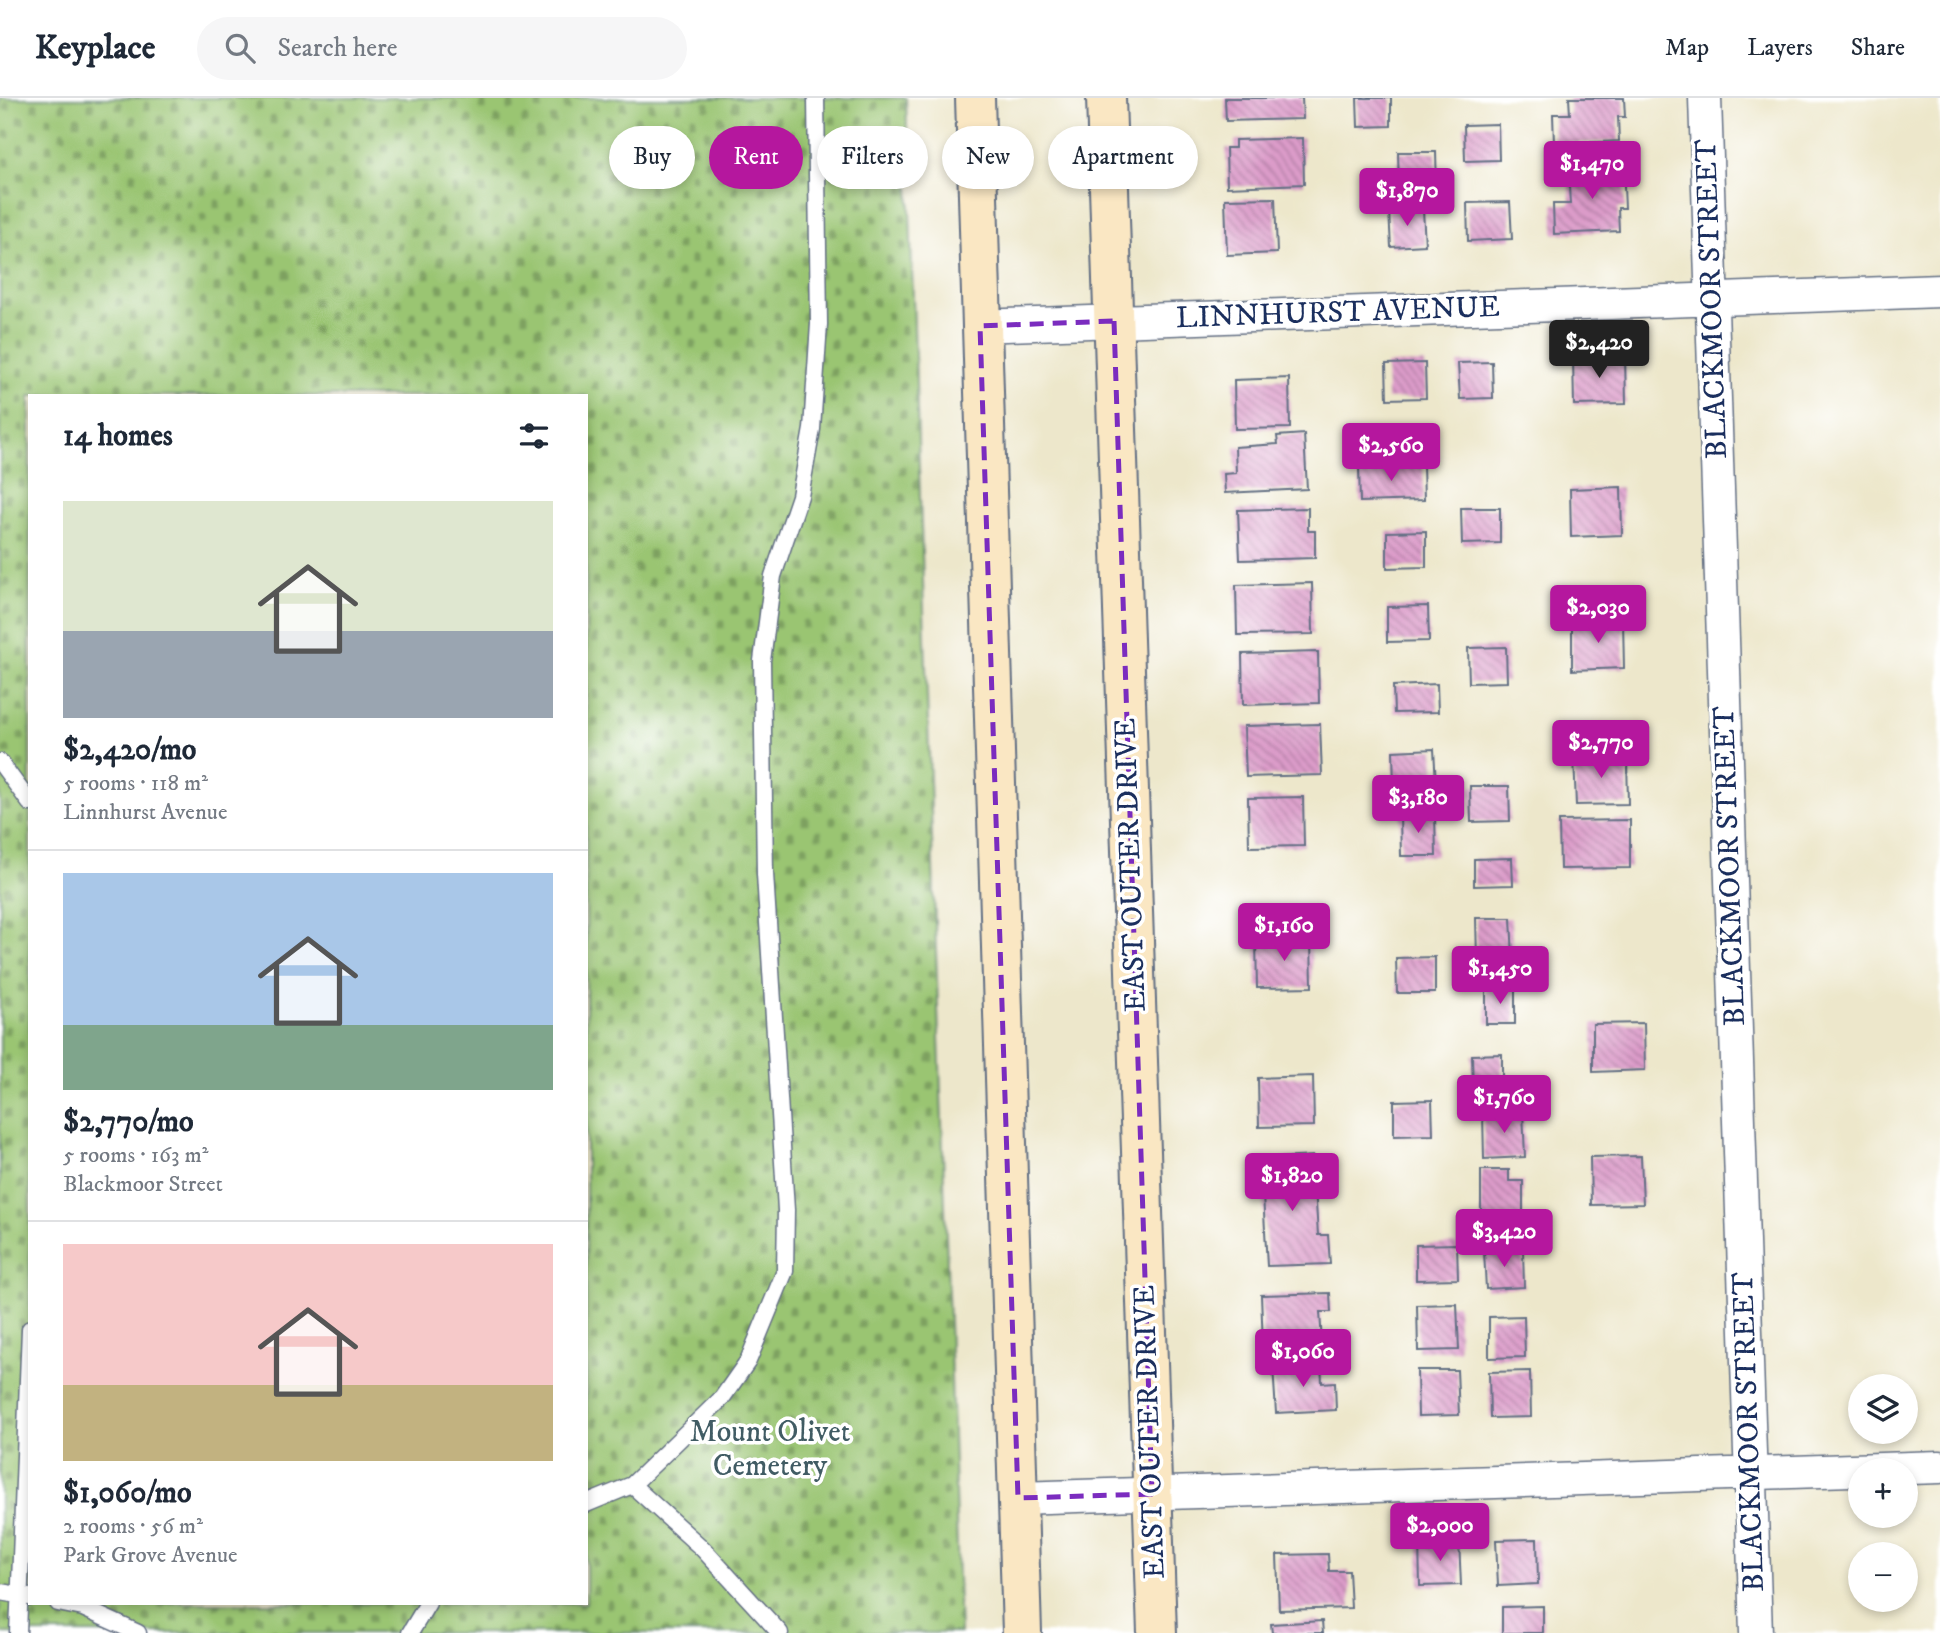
<!DOCTYPE html>
<html lang="en">
<head>
<meta charset="utf-8">
<style>
	body { margin:0; font-family:"IM FELL DW Pica",serif; background:#f6f6f7; color:#1f2937; height:100vh; display:flex; flex-direction:column; font-size:26px; white-space:nowrap }
	* { box-sizing:border-box; margin:0 }
	p { font-size:23px; color:#747a83 }
	.icon { flex:none; width:38px; height:38px; fill:none; stroke:currentColor; stroke-width:2; stroke-linecap:round; stroke-linejoin:round }
	.map { position:relative; flex:1; overflow:hidden }
	.panel { position:absolute; left:28px; top:296px; width:560px; height:1211px; display:flex; flex-direction:column; background:#fff; border-radius:0px; box-shadow:0 4px 10px #0003 }
	.panel>* { flex:none }
	.banner { position:absolute; left:609px; top:28px; width:665px; height:63px; display:flex; gap:14px }
	.buttons { position:absolute; left:1848px; top:1276px; display:grid; gap:14px }
	.buttons a { display:grid; place-items:center; width:70px; height:70px; border-radius:50%; background:#fff; box-shadow:0 4px 10px #0003; font-size:35px }
	.price { position:absolute; translate:-50% -60px; padding:0 16px; border-radius:7px; background:#b5179e; color:#fff; font-size:23px; line-height:46px; filter:drop-shadow(0 2px 4px #0008) }
	.price::after { content:''; position:absolute; left:50%; top:42px; width:21px; height:16px; margin-left:-10px; background:inherit; clip-path:polygon(0 0,100% 0,50% 100%) }
	.price.selected { background:#222; color:#fff }
	ul { padding:0; list-style:none }
	li { display:grid; align-content:center; gap:14px; height:371px; padding:0 35px }
	li+li { border-top:2px solid #e0e1e3 }
	li span { display:grid; place-items:center; height:217px; border-radius:0px; color:#555 }
	li>.icon { margin-inline-start:auto }
	span .icon { width:126px; height:126px; fill:#fffc; stroke-width:1 }
	li b { font-size:30px }
	h2 { display:flex; justify-content:space-between; align-items:center; height:84px; padding:0 35px; font-size:30px }
	.tag { padding:0 24px; border-radius:32px; background:#fff; box-shadow:0 4px 10px #0003; font-size:24px; line-height:63px }
	.tag.selected { background:#b5179e; color:#fff }
	header { display:flex; align-items:center; gap:42px; box-sizing:border-box; height:98px; padding:0 35px; background:#fff; border-bottom:2px solid #e0e1e3 }
	header strong { font-size:33px }
	nav { display:flex; gap:38px; margin-inline-start:auto; font-size:24px }
	.search { width:490px; height:63px; background:#f6f6f7; display:flex; align-items:center; gap:18px; box-sizing:border-box; padding:0 24px; border-radius:38px; color:#747a83; font-size:26px }
	.map>svg:first-child { display:block }
</style>
</head>
<body>
<header>
<strong>Keyplace</strong>
<div class="search"><svg class="icon" aria-label="search" viewBox="0 0 24 24"><circle cx="10" cy="10" r="6"/><path d="M15 15l6 6"/></svg>Search here</div>
<nav><a>Map</a><a>Layers</a><a>Share</a></nav>
</header>
<div class="map">
<svg width="1940" height="1535" viewBox="0 0 1940 1535">
	<defs>
		<pattern id="cemetery-stones" width="16" height="16" patternUnits="userSpaceOnUse" patternTransform="scale(1.75)"><rect width="16" height="16" fill="#9ac572"/><path d="M2 7V4a2 2 0 0 1 4 0v3zM10 15v-3a2 2 0 0 1 4 0v3z" fill="#7da061"/></pattern>
		<pattern id="building-back-hatch" width="6" height="6" patternUnits="userSpaceOnUse" patternTransform="scale(1.75)"><rect width="6" height="6" fill="#dc9bc9"/><path d="M-1 5l2 2M0 0l6 6M5-1l2 2" fill="none" stroke="#b27fa6"/></pattern>
	</defs>
	<rect width="100%" height="100%" fill="#fff"/>
	<filter id="ink" filterUnits="userSpaceOnUse"><feTurbulence type="fractalNoise" baseFrequency=".0143" numOctaves="2"/><feDisplacementMap in="SourceGraphic" scale="14" xChannelSelector="R" yChannelSelector="G"/><feConvolveMatrix kernelMatrix="1 2 1 2 8 2 1 2 1" color-interpolation-filters="sRGB"/></filter>
	<filter id="wash" filterUnits="userSpaceOnUse"><feTurbulence type="fractalNoise" baseFrequency=".00686" numOctaves="4" result="noise"/><feDisplacementMap in="SourceGraphic" scale="28" xChannelSelector="R" yChannelSelector="G"/><feGaussianBlur stdDeviation="1.57" result="paint"/><feColorMatrix in="noise" values="0 0 0 0 0 0 0 0 0 0 0 0 0 0 0 0 0 1.4 0 .05"/><feComposite in="paint" operator="in"/></filter>
	<g filter="url(#wash)">
		<rect width="100%" height="100%" fill="#ede7cb"/>
		<path fill="url(#cemetery-stones)" stroke="#5a7a68" stroke-width="2" fill-rule="evenodd" d="M 0,0 L 906,0 L 960,1535 L 0,1535 ZM 30,298 L 586,298 L 586,1505 L 30,1505 Z"/>
		<g id="blocks">
			<path fill="url(#building-back-hatch)" d="M 1225,0 L 1302,0 L 1303,21 L 1226,23 Z
				M 1357,0 L 1391,0 L 1391,28 L 1358,29 Z
				M 1569,0 L 1624,0 L 1625,19 L 1618,19 L 1619,43 L 1554,46 L 1553,16 L 1570,16 Z
				M 1498,26 L 1499,62 L 1465,63 L 1464,27 Z
				M 1303,40 L 1304,86 L 1227,89 L 1226,50 L 1235,50 L 1235,42 Z
				M 1398,54 L 1436,54 L 1437,89 L 1399,90 Z
				M 1623,68 L 1625,110 L 1618,110 L 1619,133 L 1554,136 L 1553,106 L 1570,106 L 1568,71 Z
				M 1275,100 L 1277,155 L 1227,157 L 1225,101 Z
				M 1510,104 L 1512,141 L 1468,143 L 1467,105 Z
				M 1423,112 L 1425,147 L 1391,149 L 1389,113 Z
				M 1625,258 L 1626,306 L 1574,307 L 1573,259 Z
				M 1492,264 L 1493,300 L 1460,301 L 1458,265 Z
				M 1425,265 L 1426,300 L 1387,301 L 1386,266 Z
				M 1289,280 L 1290,330 L 1235,331 L 1234,282 Z
				M 1304,336 L 1307,391 L 1225,395 L 1224,376 L 1236,375 L 1235,349 L 1278,346 L 1277,338 Z
				M 1423,367 L 1424,402 L 1360,404 L 1359,368 Z
				M 1621,389 L 1622,437 L 1571,439 L 1570,391 Z
				M 1308,410 L 1308,433 L 1315,433 L 1315,460 L 1240,462 L 1238,412 Z
				M 1461,410 L 1500,410 L 1500,445 L 1462,446 Z
				M 1426,433 L 1426,469 L 1387,470 L 1387,434 Z
				M 1312,485 L 1313,536 L 1237,537 L 1236,487 Z
				M 1428,508 L 1429,543 L 1387,544 L 1387,509 Z
				M 1623,522 L 1624,570 L 1572,572 L 1572,524 Z
				M 1506,549 L 1507,584 L 1469,585 L 1468,550 Z
				M 1318,554 L 1319,605 L 1243,607 L 1242,556 Z
				M 1437,586 L 1438,614 L 1394,615 L 1393,588 Z
				M 1320,626 L 1322,677 L 1246,679 L 1244,628 Z
				M 1434,651 L 1436,686 L 1394,688 L 1393,653 Z
				M 1627,658 L 1628,706 L 1576,707 L 1574,659 Z
				M 1470,688 L 1509,688 L 1510,723 L 1471,724 Z
				M 1303,699 L 1304,748 L 1249,749 L 1248,700 Z
				M 1435,716 L 1436,758 L 1401,758 L 1400,717 Z
				M 1630,722 L 1630,770 L 1560,771 L 1559,723 Z
				M 1512,760 L 1513,787 L 1474,788 L 1474,761 Z
				M 1476,820 L 1511,820 L 1513,860 L 1477,862 Z
				M 1311,839 L 1312,889 L 1257,890 L 1256,841 Z
				M 1435,859 L 1435,895 L 1397,895 L 1396,860 Z
				M 1486,891 L 1515,891 L 1515,926 L 1486,926 Z
				M 1644,925 L 1645,972 L 1593,974 L 1593,926 Z
				M 1502,956 L 1502,992 L 1473,992 L 1472,957 Z
				M 1313,978 L 1314,1028 L 1259,1029 L 1258,980 Z
				M 1432,1002 L 1433,1037 L 1394,1038 L 1394,1003 Z
				M 1523,1013 L 1525,1059 L 1484,1061 L 1483,1015 Z
				M 1313,1058 L 1318,1137 L 1328,1137 L 1330,1166 L 1267,1168 L 1261,1061 Z
				M 1641,1058 L 1643,1106 L 1591,1107 L 1590,1059 Z
				M 1481,1072 L 1509,1072 L 1509,1083 L 1523,1083 L 1523,1125 L 1481,1125 Z
				M 1457,1146 L 1458,1181 L 1416,1182 L 1416,1147 Z
				M 1523,1151 L 1524,1189 L 1486,1191 L 1484,1153 Z
				M 1330,1195 L 1331,1214 L 1320,1214 L 1322,1245 L 1263,1247 L 1261,1197 Z
				M 1457,1206 L 1459,1252 L 1418,1253 L 1417,1207 Z
				M 1524,1218 L 1525,1259 L 1489,1260 L 1489,1219 Z
				M 1321,1265 L 1322,1285 L 1335,1284 L 1336,1312 L 1276,1315 L 1273,1268 Z
				M 1417,1272 L 1457,1272 L 1459,1317 L 1418,1318 Z
				M 1530,1273 L 1531,1319 L 1490,1320 L 1489,1274 Z
				M 1537,1441 L 1538,1486 L 1498,1488 L 1496,1442 Z
				M 1419,1442 L 1459,1442 L 1461,1487 L 1420,1488 Z
				M 1328,1456 L 1329,1473 L 1349,1473 L 1351,1510 L 1279,1512 L 1277,1457 Z
				M 1543,1508 L 1543,1535 L 1502,1535 L 1502,1509 Z
				M 1322,1523 L 1323,1535 L 1272,1535 L 1271,1526 Z"/>
		</g>
	</g>
	<g filter="url(#ink)">
		<use href="#blocks" fill-opacity="0" stroke="#646f84" stroke-width="2"/>
		<g fill="none" stroke-linecap="round" stroke-linejoin="round">
			<g stroke="#646f84" stroke-width="19">
				<path id="service" d="M 0,664 L 30,705
					M 632,1387 L 703,1451 L 780,1535
					M 586,1406 L 632,1387 L 722,1300 L 748,1263 L 785,1173 L 786,1112 L 765,776 L 762,563 L 773,478 L 800,398 L 812,331 L 819,226 L 816,0
					M 0,1494 L 30,1499
					M 58,1505 L 83,1510 L 138,1535
					M 18,1535 L 30,1231
					M 410,1535 L 428,1505"/>
			</g>
			<g stroke="#646f84" stroke-width="35">
				<path id="minor" d="M 1705,0 L 1756,1535
					M 980,228 L 1940,193
					M 1018,1400 L 1940,1369"/>
			</g>
			<g stroke="#646f84" stroke-width="42">
				<path id="secondary" d="M 975,0 L 1022,1535
					M 1106,0 L 1157,1535"/>
			</g>
			<use href="#service" stroke="#fff" stroke-width="16"/>
			<use href="#minor" stroke="#fff" stroke-width="32"/>
			<use href="#secondary" stroke="#fae7c3" stroke-width="38"/>
		</g>
	</g>
	<path fill="none" stroke="#7b2cbf" stroke-width="5" stroke-dasharray="14 9" stroke-linejoin="round" d="M 1114,223 L 1152,1396 L 1018,1400 L 980,228 Z"/>
	<g text-anchor="middle" dominant-baseline="central" stroke-width="7" stroke-linejoin="round" paint-order="stroke">
		<g font-size="30" fill="#1b2f5e" stroke="#fff">
			<text transform="translate(1712 201) rotate(-92)">BLACKMOOR STREET</text>
			<text transform="translate(1338 215) rotate(-2)">LINNHURST AVENUE</text>
			<text transform="translate(1131 767) rotate(-92)">EAST OUTER DRIVE</text>
			<text transform="translate(1730 768) rotate(-92)">BLACKMOOR STREET</text>
			<text transform="translate(1150 1334) rotate(-92)">EAST OUTER DRIVE</text>
			<text transform="translate(1749 1334) rotate(-92)">BLACKMOOR STREET</text>
		</g>
		<g font-size="30" fill="#415c64" stroke="#fff">
			<text x="770" y="1334">Mount Olivet<tspan x="770" dy="34">Cemetery</tspan></text>
		</g>
	</g>
</svg>
<div class="buttons">
<a><svg class="icon" aria-label="layers" viewBox="0 0 24 24"><path d="M12 4l9 5-9 5-9-5zM3 14l9 5 9-5"/></svg></a>
<a>+</a>
<a>−</a>
</div>
<b class="price" style="left:1592px;top:103px">$1,470</b>
<b class="price" style="left:1407px;top:130px">$1,870</b>
<b class="price selected" style="left:1599px;top:282px">$2,420</b>
<b class="price" style="left:1391px;top:385px">$2,560</b>
<b class="price" style="left:1598px;top:547px">$2,030</b>
<b class="price" style="left:1601px;top:682px">$2,770</b>
<b class="price" style="left:1418px;top:737px">$3,180</b>
<b class="price" style="left:1284px;top:865px">$1,160</b>
<b class="price" style="left:1500px;top:908px">$1,450</b>
<b class="price" style="left:1504px;top:1037px">$1,760</b>
<b class="price" style="left:1292px;top:1115px">$1,820</b>
<b class="price" style="left:1504px;top:1171px">$3,420</b>
<b class="price" style="left:1303px;top:1291px">$1,060</b>
<b class="price" style="left:1440px;top:1465px">$2,000</b>
<div class="banner">
<a class="tag">Buy</a>
<a class="tag selected">Rent</a>
<a class="tag">Filters</a>
<a class="tag">New</a>
<a class="tag">Apartment</a>
</div>
<section class="panel">
<h2>14 homes<svg class="icon" aria-label="filters" viewBox="0 0 24 24"><path d="M4 7h16M4 17h16"/><circle cx="9" cy="7" r="2"/><circle cx="15" cy="17" r="2"/></svg></h2>
<ul>
<li><span style="background:linear-gradient(#dfe7d0 60%,#9aa5b1 0)"><svg class="icon" aria-label="home" viewBox="0 0 24 24"><path d="M3 11l9-7 9 7M6 9v11h12V9"/></svg></span><div><b>$2,420/mo</b><p>5 rooms · 118 m²</p><p>Linnhurst Avenue</p></div></li>
<li><span style="background:linear-gradient(#a9c7e8 70%,#7fa58c 0)"><svg class="icon" aria-label="home" viewBox="0 0 24 24"><path d="M3 11l9-7 9 7M6 9v11h12V9"/></svg></span><div><b>$2,770/mo</b><p>5 rooms · 163 m²</p><p>Blackmoor Street</p></div></li>
<li><span style="background:linear-gradient(#f6c9c9 65%,#c2b280 0)"><svg class="icon" aria-label="home" viewBox="0 0 24 24"><path d="M3 11l9-7 9 7M6 9v11h12V9"/></svg></span><div><b>$1,060/mo</b><p>2 rooms · 56 m²</p><p>Park Grove Avenue</p></div></li>
</ul>
</section>
</div>
</body>
</html>
